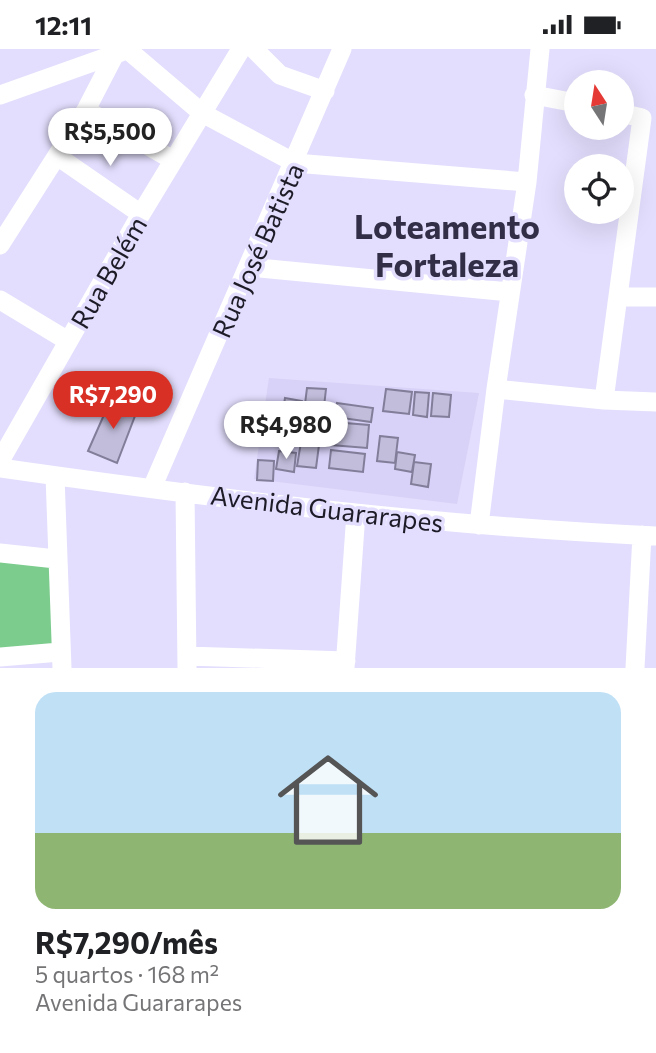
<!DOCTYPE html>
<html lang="pt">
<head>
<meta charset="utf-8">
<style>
	body { margin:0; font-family:Commissioner,sans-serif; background:#f2f2f2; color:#202124; height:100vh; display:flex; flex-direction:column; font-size:26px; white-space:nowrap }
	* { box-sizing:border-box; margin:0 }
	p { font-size:23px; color:#757577 }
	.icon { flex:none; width:38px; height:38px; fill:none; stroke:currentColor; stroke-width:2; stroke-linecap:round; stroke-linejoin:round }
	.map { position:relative; height:619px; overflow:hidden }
	.drawer { display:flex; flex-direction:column; background:#fff; flex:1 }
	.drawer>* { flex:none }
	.needle { width:46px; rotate:348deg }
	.controls { position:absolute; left:564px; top:21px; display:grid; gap:14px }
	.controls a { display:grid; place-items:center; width:70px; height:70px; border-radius:50%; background:#fff; box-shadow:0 7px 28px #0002; font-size:35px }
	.price { position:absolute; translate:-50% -60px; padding:0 16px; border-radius:24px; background:#fff; color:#222; font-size:23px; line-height:46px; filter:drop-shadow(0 2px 4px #0008) }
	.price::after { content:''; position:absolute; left:50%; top:42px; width:21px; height:16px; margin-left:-10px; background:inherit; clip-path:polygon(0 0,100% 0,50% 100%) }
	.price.current { background:#d93025; color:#fff }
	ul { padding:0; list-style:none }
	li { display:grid; align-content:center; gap:14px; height:371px; padding:0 35px }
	li span { display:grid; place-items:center; height:217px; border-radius:21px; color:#555 }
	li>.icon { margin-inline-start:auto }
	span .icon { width:126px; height:126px; fill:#fffc; stroke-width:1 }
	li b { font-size:30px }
	.status { display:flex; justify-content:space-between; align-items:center; height:49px; padding:0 35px; background:#fff; direction:ltr }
	.status svg { height:19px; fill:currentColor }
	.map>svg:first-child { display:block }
</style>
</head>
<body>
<div class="status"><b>12:11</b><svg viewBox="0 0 49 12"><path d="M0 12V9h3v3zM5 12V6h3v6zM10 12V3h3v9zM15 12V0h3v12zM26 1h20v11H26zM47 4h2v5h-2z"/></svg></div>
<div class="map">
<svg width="656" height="619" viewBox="0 0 656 619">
	<rect width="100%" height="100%" fill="#e3defd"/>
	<path fill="#d8d2f8" d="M 269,329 L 479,344 L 457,455 L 254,430 Z"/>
	<path fill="#7ccc8e" d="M 0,506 L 54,512 L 58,601 L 0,605 Z"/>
	<path fill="#c2bddb" stroke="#827d99" stroke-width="2" d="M 307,339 L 326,340 L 323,366 L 304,363 Z
		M 386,340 L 412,343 L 409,365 L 383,362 Z
		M 415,343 L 429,344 L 427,368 L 413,366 Z
		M 433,344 L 451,346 L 449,368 L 431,367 Z
		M 285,349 L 302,352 L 299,369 L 282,367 Z
		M 111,350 L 138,359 L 117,414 L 88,402 Z
		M 337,354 L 373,359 L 371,373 L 335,368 Z
		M 333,373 L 369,376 L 367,399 L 331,396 Z
		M 380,387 L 398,389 L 395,414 L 377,412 Z
		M 301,393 L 319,396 L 316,419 L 297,417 Z
		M 331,401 L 365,405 L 363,423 L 329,419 Z
		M 279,402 L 296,404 L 294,423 L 276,420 Z
		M 397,403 L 415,406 L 412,423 L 395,420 Z
		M 258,411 L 274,412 L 273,432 L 257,431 Z
		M 414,413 L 431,415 L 428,438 L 411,435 Z"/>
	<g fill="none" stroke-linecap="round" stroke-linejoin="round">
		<path stroke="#fff" stroke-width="19" d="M 254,0 L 280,26 L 325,42
			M 128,1 L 202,64 L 295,114 L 527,133
			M 0,46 L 121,3
			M 534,46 L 576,54
			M 86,61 L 173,111
			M 57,107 L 141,165
			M 0,196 L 86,61 L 115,5
			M 249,218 L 510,243
			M 618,248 L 656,248
			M 0,251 L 68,292
			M 496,340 L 604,351 L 656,353
			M 604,351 L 642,69 L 621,64
			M 0,412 L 141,165 L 241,0
			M 0,419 C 217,450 436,477 656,487
			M 55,427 L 62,619
			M 152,439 L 342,0
			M 185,443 L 187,619
			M 479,476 L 496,340 L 527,133 L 540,0
			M 0,504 L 56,510
			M 187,607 L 346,612
			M 0,608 L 60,603
			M 345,619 L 356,464
			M 635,619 L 642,486"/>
	</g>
	<g text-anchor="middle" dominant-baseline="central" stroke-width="7" stroke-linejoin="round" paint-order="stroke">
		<g font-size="26" fill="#1d1b27" stroke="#e3defd">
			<text transform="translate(257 201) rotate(-66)">Rua José Batista</text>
			<text transform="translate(108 223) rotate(-60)">Rua Belém</text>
			<text transform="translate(327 459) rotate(7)">Avenida Guararapes</text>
		</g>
		<g font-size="33" font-weight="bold" fill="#332e47" stroke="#e3defd">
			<text x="447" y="176">Loteamento<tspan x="447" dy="38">Fortaleza</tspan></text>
		</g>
	</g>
</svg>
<div class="controls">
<a><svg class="needle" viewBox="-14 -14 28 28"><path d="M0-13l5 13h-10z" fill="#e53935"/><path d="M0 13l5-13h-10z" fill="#757577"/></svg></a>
<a><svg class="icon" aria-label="locate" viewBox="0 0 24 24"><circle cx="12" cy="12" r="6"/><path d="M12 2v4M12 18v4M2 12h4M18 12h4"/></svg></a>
</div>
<b class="price" style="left:110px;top:119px">R$5,500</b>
<b class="price current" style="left:113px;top:382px">R$7,290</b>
<b class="price" style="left:286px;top:412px">R$4,980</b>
</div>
<section class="drawer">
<ul>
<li><span style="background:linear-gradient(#bfe0f5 65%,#8fb573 0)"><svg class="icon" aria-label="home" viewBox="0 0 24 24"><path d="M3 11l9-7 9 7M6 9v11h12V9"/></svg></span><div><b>R$7,290/mês</b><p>5 quartos · 168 m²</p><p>Avenida Guararapes</p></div></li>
</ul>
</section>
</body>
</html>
